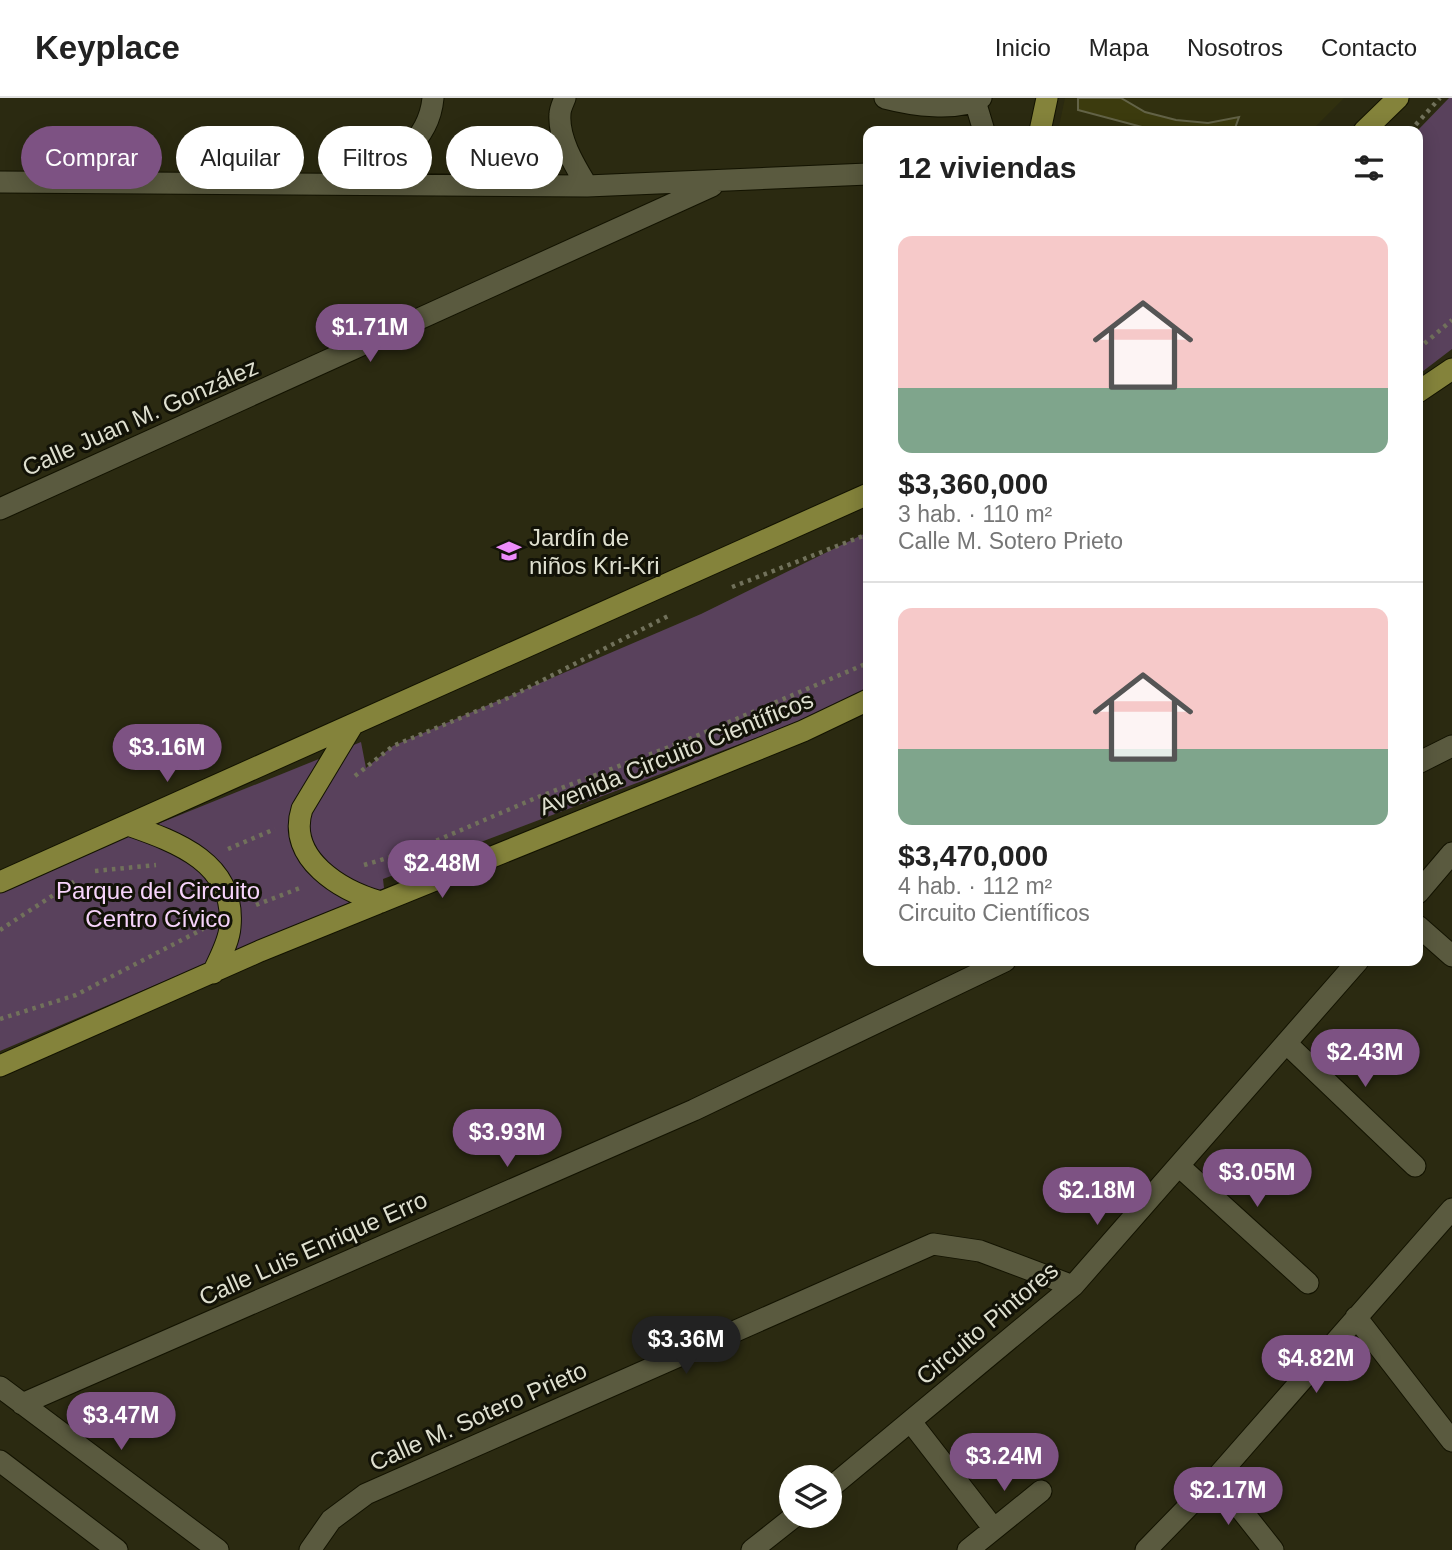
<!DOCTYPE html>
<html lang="es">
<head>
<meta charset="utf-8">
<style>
	body { margin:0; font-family:Helvetica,sans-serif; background:#f6f6f6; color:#222; height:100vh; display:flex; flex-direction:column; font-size:26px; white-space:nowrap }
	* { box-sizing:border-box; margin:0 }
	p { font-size:23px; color:#767676 }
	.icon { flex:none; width:38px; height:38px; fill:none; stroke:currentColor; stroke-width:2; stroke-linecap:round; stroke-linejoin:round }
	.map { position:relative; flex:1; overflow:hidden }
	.panel { position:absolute; left:863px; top:28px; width:560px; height:840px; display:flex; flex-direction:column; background:#fff; border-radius:14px; box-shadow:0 4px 18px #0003 }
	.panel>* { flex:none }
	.banner { position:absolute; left:21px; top:28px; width:665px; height:63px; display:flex; gap:14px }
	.tools { position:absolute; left:779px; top:1367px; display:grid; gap:14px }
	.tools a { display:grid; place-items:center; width:63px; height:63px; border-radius:50%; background:#fff; box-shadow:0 4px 18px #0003; font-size:35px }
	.price { position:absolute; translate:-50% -60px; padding:0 16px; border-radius:24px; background:#7d5283; color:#fff; font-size:23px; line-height:46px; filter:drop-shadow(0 2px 4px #0008) }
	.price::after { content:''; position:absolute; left:50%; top:42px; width:21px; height:16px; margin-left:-10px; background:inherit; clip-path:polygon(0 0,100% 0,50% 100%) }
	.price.on { background:#222; color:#fff }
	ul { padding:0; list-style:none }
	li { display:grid; align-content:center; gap:14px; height:371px; padding:0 35px }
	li+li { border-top:2px solid #e0e0e0 }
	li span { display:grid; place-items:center; height:217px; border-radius:14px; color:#555 }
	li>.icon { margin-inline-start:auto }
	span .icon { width:126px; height:126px; fill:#fffc; stroke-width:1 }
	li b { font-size:30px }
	h2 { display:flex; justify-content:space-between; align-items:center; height:84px; padding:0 35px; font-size:30px }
	.tag { padding:0 24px; border-radius:32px; background:#fff; box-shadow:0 4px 18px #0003; font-size:24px; line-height:63px }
	.tag.on { background:#7d5283; color:#fff }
	header { display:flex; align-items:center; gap:42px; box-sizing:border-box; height:98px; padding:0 35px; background:#fff; border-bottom:2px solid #e0e0e0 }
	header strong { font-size:33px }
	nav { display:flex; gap:38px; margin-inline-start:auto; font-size:24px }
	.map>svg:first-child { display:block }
</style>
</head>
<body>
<header>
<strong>Keyplace</strong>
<nav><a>Inicio</a><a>Mapa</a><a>Nosotros</a><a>Contacto</a></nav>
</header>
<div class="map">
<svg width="1452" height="1452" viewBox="0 0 1452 1452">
	<rect width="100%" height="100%" fill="#2b2a11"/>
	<path fill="#31300f" d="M 1065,0 L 1344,0 L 1311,33 L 1058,33 Z"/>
	<path fill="#59415c" d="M 1449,0 L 1452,0 L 1452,251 L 1418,277 L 1417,33 Z
		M 868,434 L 868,590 L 798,624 L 383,781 L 384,790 L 0,953 L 0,795 L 133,736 L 361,644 L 366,670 L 393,648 L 701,516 Z"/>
	<path fill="#3c3b0e" stroke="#636347" stroke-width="2" d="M 1078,0 L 1121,0 L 1145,14 L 1176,22 L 1208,25 L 1239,19 L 1234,33 L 1157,33 L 1078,12 Z"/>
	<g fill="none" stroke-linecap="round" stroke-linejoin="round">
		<g stroke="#131300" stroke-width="23">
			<path id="minor" d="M 565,0 C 563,5 560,11 560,16 C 558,41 575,68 587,88
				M 885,0 C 912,7 956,14 981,0
				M 975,3 L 984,33
				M 0,84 L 587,88 L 868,76
				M 354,85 C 390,68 429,45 433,0
				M 0,411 L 712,88
				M 1418,665 L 1452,648
				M 1418,795 L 1452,755
				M 1418,828 L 1452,858
				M 1286,945 L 1415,1068
				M 1179,1068 L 1308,1185
				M 1356,1219 L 1452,1343
				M 0,1289 L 218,1452
				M 22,1306 L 694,1012 L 1005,863
				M 911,1324 L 994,1431
				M 0,1363 L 117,1452
				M 1216,1380 L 1273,1452
				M 830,1390 L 1073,1188 L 1358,863
				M 310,1452 L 331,1422 L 366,1396 L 933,1146 L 980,1153 L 1073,1188
				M 752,1452 L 795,1418
				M 968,1452 L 1041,1393
				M 1146,1452 L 1216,1380 L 1452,1111"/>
		</g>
		<g stroke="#131300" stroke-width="23">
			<path id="major" d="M 1040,33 L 1047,0
				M 1364,33 L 1398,0
				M 1418,294 L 1452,271
				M 352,628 L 302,711 C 286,761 342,793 381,804
				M 128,727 C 177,744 236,765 230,829 C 229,844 219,861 213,875
				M 0,784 L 868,396
				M 0,968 L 260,853 L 803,633 L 868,602"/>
		</g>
		<path stroke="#71715b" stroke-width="4.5" stroke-dasharray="3.5 5" stroke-linecap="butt" d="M 1410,33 L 1440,0
			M 1418,251 L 1452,222
			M 732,489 L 868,436
			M 355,678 L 393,648 L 508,600 L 670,517
			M 228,751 L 275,731
			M 364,767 L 417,751 L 538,699 L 682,644 L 868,565
			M 95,773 L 156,767
			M 256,807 L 300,790
			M 0,832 L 78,781
			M 0,921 L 76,897 L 203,831"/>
		<use href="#minor" stroke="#5a5a3f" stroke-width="21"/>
		<use href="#major" stroke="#84833b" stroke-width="21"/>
	</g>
	<defs>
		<g id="school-bare" transform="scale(1.89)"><path d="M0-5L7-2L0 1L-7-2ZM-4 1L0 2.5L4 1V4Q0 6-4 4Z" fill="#ed8cfa" stroke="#121207" stroke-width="2.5" paint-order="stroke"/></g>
	</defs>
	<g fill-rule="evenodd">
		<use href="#school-bare" x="509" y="453"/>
	</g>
	<g text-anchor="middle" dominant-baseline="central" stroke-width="6" stroke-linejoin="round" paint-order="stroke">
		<g font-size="24" fill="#dedfcf" stroke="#121207">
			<text transform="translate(140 319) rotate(-24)">Calle Juan M. González</text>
			<text transform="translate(676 655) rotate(-22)">Avenida Circuito Científicos</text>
			<text transform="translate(313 1150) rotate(-24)">Calle Luis Enrique Erro</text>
			<text transform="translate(987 1225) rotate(-40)">Circuito Pintores</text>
			<text transform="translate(478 1318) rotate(-24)">Calle M. Sotero Prieto</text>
		</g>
		<g font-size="24" fill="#dedfcf" stroke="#121207" text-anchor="start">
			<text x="529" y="439">Jardín de<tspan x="529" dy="28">niños Kri-Kri</tspan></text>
		</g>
		<g font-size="24" fill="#f7d4fb" stroke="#121207">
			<text x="158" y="792">Parque del Circuito<tspan x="158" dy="28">Centro Cívico</tspan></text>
		</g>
	</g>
</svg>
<div class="tools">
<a><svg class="icon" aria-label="layers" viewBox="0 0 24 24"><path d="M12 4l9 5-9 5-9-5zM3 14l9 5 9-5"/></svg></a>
</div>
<b class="price" style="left:370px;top:266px">$1.71M</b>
<b class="price" style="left:167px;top:686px">$3.16M</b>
<b class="price" style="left:442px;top:802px">$2.48M</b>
<b class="price" style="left:1365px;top:991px">$2.43M</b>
<b class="price" style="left:507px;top:1071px">$3.93M</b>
<b class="price" style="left:1257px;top:1111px">$3.05M</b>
<b class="price" style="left:1097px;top:1129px">$2.18M</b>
<b class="price on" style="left:686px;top:1278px">$3.36M</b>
<b class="price" style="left:1316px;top:1297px">$4.82M</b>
<b class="price" style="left:121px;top:1354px">$3.47M</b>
<b class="price" style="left:1004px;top:1395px">$3.24M</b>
<b class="price" style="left:1228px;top:1429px">$2.17M</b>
<div class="banner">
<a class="tag on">Comprar</a>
<a class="tag">Alquilar</a>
<a class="tag">Filtros</a>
<a class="tag">Nuevo</a>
</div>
<section class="panel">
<h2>12 viviendas<svg class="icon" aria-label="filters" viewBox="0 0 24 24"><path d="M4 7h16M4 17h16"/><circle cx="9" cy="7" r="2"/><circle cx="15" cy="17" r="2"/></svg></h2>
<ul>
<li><span style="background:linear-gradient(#f6c9c9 70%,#7fa58c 0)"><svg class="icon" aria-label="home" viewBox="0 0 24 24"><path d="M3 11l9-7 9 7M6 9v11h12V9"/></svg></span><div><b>$3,360,000</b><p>3 hab. · 110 m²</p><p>Calle M. Sotero Prieto</p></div></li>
<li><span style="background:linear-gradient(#f6c9c9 65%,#7fa58c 0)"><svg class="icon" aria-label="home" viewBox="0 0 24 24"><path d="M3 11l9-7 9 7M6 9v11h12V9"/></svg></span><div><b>$3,470,000</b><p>4 hab. · 112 m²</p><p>Circuito Científicos</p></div></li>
</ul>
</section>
</div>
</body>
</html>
